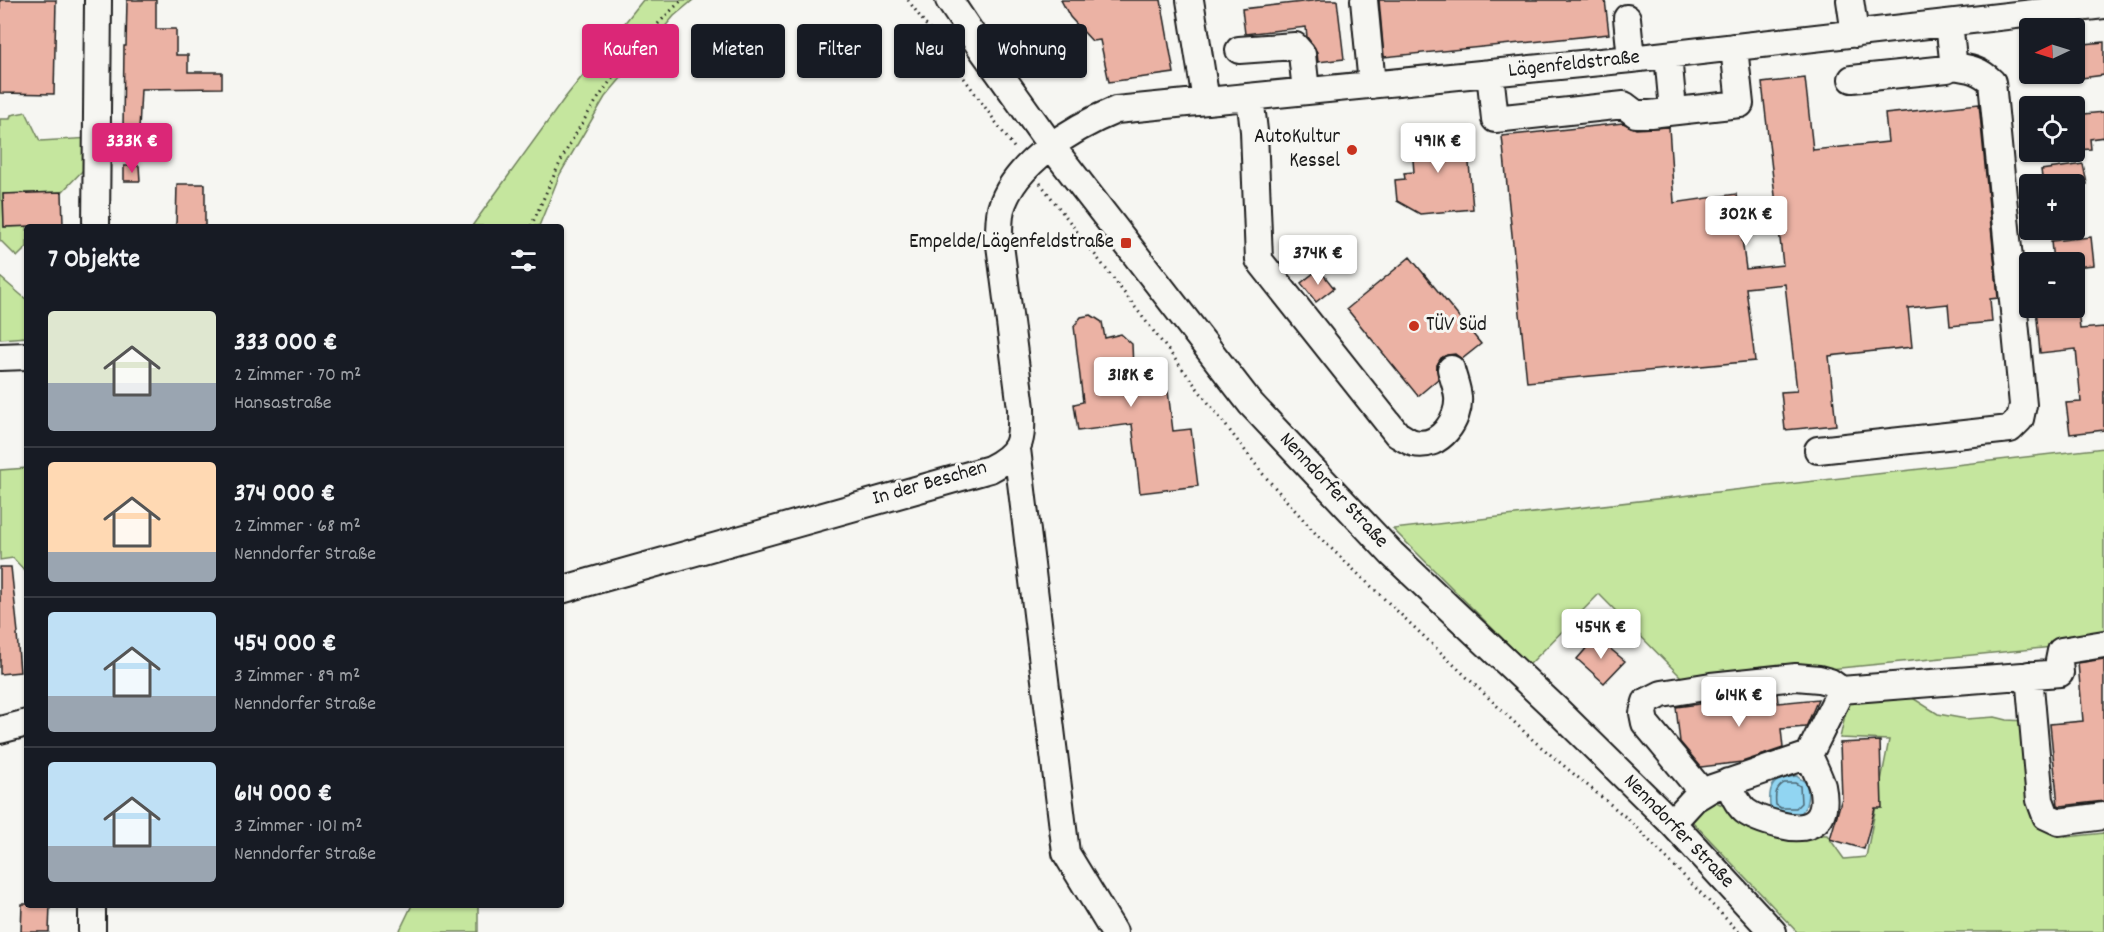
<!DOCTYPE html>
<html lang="de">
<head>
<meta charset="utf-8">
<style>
	body { margin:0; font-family:Dekko,sans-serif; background:#242831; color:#f1f3f6; height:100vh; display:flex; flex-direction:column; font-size:22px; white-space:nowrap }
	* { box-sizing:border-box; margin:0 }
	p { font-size:20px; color:#9ea1a6 }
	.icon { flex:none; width:33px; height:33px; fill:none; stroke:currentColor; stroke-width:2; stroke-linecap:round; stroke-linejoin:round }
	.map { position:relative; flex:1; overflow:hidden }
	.drawer { position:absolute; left:24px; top:224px; width:540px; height:684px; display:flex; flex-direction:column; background:#171b24; border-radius:6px; box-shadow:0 2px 4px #0004 }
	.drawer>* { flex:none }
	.guide { position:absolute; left:582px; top:24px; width:570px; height:54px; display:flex; gap:12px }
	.needle { width:39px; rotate:266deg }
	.buttons { position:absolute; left:2019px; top:18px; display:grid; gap:12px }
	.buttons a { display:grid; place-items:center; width:66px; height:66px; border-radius:6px; background:#171b24; box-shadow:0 2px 4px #0004; font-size:30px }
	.price { position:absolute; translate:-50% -51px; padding:0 14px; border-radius:6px; background:#fff; color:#222; font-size:20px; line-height:39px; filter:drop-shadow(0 2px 3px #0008) }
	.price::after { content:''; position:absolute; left:50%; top:36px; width:18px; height:14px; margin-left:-9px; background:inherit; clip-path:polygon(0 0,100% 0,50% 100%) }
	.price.current { background:#db2777; color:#fff }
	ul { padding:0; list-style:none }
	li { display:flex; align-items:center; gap:18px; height:150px; padding:0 24px }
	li+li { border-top:2px solid #363941 }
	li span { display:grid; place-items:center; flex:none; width:168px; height:120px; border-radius:6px; color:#555 }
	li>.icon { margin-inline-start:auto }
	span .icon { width:72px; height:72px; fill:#fffc; stroke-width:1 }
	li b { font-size:26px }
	h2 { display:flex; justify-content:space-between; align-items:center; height:72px; padding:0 24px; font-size:26px }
	.pill { padding:0 21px; border-radius:6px; background:#171b24; box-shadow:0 2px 4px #0004; font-size:21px; line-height:54px }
	.pill.current { background:#db2777; color:#fff }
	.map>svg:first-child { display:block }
</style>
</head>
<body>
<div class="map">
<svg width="2104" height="932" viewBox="0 0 2104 932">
	<rect width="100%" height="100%" fill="#f6f6f2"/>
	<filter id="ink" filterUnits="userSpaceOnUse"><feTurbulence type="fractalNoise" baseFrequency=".0167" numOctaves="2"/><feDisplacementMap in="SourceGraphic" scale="12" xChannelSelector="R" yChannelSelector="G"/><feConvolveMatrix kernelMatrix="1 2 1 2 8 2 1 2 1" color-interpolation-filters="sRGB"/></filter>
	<g filter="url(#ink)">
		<path fill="#c5e69e" stroke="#70815d" stroke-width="1.5" d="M 643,0 L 693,0 L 674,16 L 605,97 L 560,174 L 539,226 L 472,226 L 564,99 Z
			M 26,112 L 40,141 L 92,138 L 88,165 L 62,192 L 3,194 L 4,227 L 33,226 L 27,226 L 27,247 L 17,257 L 0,240 L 0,119 L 10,119 L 11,115 Z
			M 0,277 L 27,300 L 27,337 L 0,339 Z
			M 2104,448 L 2104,642 L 1687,683 L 1599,594 L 1529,665 L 1393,529 Z
			M 27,468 L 27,573 L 13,558 L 0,560 L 0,470 Z
			M 1851,687 L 1900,690 L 1938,714 L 1966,719 L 1995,717 L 2007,720 L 2026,721 L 2036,816 L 2067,837 L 2104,833 L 2104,932 L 1797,932 L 1690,819 L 1712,800 L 1779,833 L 1827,835 L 1844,859 L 1866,857 L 1889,740 L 1840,738 Z
			M 412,905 L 478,905 L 478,932 L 399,932 Z"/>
		<path fill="#91d5f2" stroke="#628b9c" stroke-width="1.5" d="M 1797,776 C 1798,778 1803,780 1805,782 C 1810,790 1808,810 1799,814 C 1793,816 1784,814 1778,814 L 1770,806 C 1768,784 1774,778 1797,776 Z"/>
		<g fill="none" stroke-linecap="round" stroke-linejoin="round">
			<path stroke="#4b6672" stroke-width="1.5" d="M 1784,783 L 1795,783 L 1800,786 L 1801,803 L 1796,808 L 1781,808 L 1776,805 C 1775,795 1775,789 1784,783 Z"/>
		</g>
		<path fill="#ebb2a4" stroke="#1c1c1c" stroke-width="1.5" d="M 0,0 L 56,0 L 54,94 L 0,93 Z
			M 127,0 L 156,0 L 156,29 L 176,29 L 176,55 L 188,55 L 188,72 L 222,72 L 222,88 L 141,89 L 139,130 L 123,130 L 124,46 L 126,46 Z
			M 1061,0 L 1161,0 L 1174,73 L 1109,82 L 1100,40 L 1092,41 L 1070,17 Z
			M 1320,0 L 1337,0 L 1344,59 L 1318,62 L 1317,52 L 1307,37 L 1306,27 L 1245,34 L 1242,9 Z
			M 1379,0 L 1605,0 L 1609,34 L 1384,57 Z
			M 2104,42 L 2104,75 L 2074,79 L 2074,45 Z
			M 1805,78 L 1813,150 L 1888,142 L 1885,114 L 1979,104 L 1998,298 L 1990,299 L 1992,322 L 1950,326 L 1948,304 L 1908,308 L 1912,347 L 1829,356 L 1836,425 L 1785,430 L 1781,392 L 1797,391 L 1785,284 L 1746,288 L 1755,361 L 1527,382 L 1502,136 L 1623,123 L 1636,129 L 1669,127 L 1674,203 L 1736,194 L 1746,269 L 1783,265 L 1762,83 Z
			M 2104,112 L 2104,137 L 2090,139 L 2091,149 L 2074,150 L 2074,115 Z
			M 1466,129 L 1473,209 L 1420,214 L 1397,201 L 1395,180 L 1405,179 L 1404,173 L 1414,172 L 1411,135 Z
			M 2083,164 L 2087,184 L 2043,184 L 2041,170 Z
			M 124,166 L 139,166 L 140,181 L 124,181 Z
			M 177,184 L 205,184 L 205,226 L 176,226 Z
			M 62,192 L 63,225 L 4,227 L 3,194 Z
			M 2091,237 L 2094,265 L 2074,267 L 2074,262 L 2053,262 L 2051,241 Z
			M 1410,257 L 1481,344 L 1462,359 L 1455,354 L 1447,355 L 1441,358 L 1437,365 L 1438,379 L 1418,396 L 1347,309 Z
			M 1319,269 L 1334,288 L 1316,302 L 1301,283 Z
			M 2036,308 L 2078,308 L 2080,329 L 2104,327 L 2104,430 L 2070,434 L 2066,403 L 2081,402 L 2076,349 L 2040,353 Z
			M 1091,315 L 1102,322 L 1105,338 L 1121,334 L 1132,344 L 1133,368 L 1149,366 L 1153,393 L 1168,391 L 1173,431 L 1191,429 L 1198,486 L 1140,493 L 1132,424 L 1078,431 L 1074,404 L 1083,402 L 1074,326 L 1081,317 Z
			M 0,567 L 11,567 L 18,633 L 17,634 L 20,672 L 0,674 Z
			M 1596,637 L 1625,661 L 1604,683 L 1577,659 Z
			M 2104,659 L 2104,801 L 2061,806 L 2058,805 L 2050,724 L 2083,721 L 2078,663 Z
			M 1777,694 L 1778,703 L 1818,699 L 1806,727 L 1781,729 L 1783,748 L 1742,762 L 1701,767 L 1680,742 L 1676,707 Z
			M 1880,741 L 1882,808 L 1875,808 L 1864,849 L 1830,839 L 1842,798 L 1840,743 Z
			M 22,904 L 50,904 L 49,932 L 21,932 Z"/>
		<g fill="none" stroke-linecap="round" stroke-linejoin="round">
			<g stroke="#1c1c1c" stroke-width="30">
				<path id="minor" d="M 949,0 L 979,45 L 1052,147 L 1251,404 L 1392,554 L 1555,708 L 1672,823 L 1773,932
					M 1190,0 L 1206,101
					M 1364,0 L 1372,85
					M 1850,0 L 1855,34
					M 1627,18 L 1631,59
					M 1239,50 L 1295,46 L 1302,54 L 1306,91
					M 1668,55 L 1673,110
					M 1490,73 L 1495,119 L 1624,105 L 1636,114 L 1650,114 L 1740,104 L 1734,47
					M 1852,79 L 1947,69 L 1952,66 L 1953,59 L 1949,23
					M 1250,97 L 1254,131 L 1259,260 L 1397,434 C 1402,437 1409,442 1414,443 C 1440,449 1460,419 1458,397 C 1457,387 1453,378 1451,369
					M 96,226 L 98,0
					M 0,357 L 27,356
					M 1017,449 L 1066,853 L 1114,932
					M 1818,450 L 2010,429 L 2020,419 L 2023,405 L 1992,82 C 1980,70 1969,68 1952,66
					M 561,590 L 990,469 C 1022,453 1022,441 1021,408 L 999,237 C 999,228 999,218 1001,209 C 1014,163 1074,127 1116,110 L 1631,59 L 2104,5
					M 2029,675 L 2040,800 L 2046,816 L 2059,822 L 2104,816
					M 0,730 L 27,723
					M 1728,782 C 1732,792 1737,804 1745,811 C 1754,818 1768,822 1780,825 C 1812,833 1829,820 1822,786 C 1819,776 1813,765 1809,755
					M 1703,793 L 1645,723 L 1643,713 L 1646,702 L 1662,694 L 1711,686 L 1796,677 L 1819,679 L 1830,682 L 1841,690
					M 1672,823 L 1694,799 L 1712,788 L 1809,755 L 1841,690 L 2060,673 L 2059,661 L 2061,651 L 2104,644
					M 92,932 L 92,904"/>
			</g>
			<path stroke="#1c1c1c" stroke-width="3" stroke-dasharray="1.5 4.5" stroke-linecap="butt" d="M 908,0 L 1015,149
				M 946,54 L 956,47
				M 1040,183 L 1263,474 L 1316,534 L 1534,741 L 1628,819 L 1739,932
				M 531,226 C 542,203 552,178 564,155 C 594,98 635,44 682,0"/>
			<use href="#minor" stroke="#f6f6f2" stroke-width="26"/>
		</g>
	</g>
	<g fill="#c8321e" stroke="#f6f6f2" stroke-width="2">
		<circle cx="1352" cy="150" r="6"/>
		<rect x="1120" y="237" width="12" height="12" rx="3"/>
		<circle cx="1414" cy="326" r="6"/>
	</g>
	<g text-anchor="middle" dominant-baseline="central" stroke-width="6" stroke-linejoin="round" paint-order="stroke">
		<g font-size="21" fill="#1c1c1c" stroke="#f6f6f2">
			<text transform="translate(1574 65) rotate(-6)">Lägenfeldstraße</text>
			<text transform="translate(930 484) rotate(-16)">In der Beschen</text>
			<text transform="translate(1333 491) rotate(47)">Nenndorfer Straße</text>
			<text transform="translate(1678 832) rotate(46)">Nenndorfer Straße</text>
		</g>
		<g font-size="21" fill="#1c1c1c" stroke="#f6f6f2" text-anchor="end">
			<text x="1340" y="138">AutoKultur<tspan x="1340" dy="24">Kessel</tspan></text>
			<text x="1114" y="243">Empelde/Lägenfeldstraße</text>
			<text x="1426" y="326" text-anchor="start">TÜV Süd</text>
		</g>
	</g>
</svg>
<div class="buttons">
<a><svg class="needle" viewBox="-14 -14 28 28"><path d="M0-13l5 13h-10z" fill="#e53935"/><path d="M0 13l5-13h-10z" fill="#9ea1a6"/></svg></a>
<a><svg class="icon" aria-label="locate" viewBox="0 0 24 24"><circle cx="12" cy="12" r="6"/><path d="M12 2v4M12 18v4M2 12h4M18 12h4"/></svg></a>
<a>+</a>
<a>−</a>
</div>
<b class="price current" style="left:132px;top:174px">333K €</b>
<b class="price" style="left:1438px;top:174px">491K €</b>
<b class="price" style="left:1746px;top:247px">302K €</b>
<b class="price" style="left:1318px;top:286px">374K €</b>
<b class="price" style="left:1131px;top:408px">318K €</b>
<b class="price" style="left:1601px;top:660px">454K €</b>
<b class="price" style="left:1739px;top:728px">614K €</b>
<div class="guide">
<a class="pill current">Kaufen</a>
<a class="pill">Mieten</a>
<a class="pill">Filter</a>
<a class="pill">Neu</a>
<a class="pill">Wohnung</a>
</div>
<section class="drawer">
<h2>7 Objekte<svg class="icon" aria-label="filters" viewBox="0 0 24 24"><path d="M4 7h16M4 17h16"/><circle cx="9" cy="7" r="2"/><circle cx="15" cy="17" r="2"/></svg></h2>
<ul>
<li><span style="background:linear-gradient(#dfe7d0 60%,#9aa5b1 0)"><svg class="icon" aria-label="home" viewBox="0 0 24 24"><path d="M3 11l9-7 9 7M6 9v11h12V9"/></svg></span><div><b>333 000 €</b><p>2 Zimmer · 70 m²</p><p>Hansastraße</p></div></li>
<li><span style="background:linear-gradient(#ffd9b3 75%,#9aa5b1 0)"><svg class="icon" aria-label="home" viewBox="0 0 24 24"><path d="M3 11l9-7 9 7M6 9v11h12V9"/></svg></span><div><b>374 000 €</b><p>2 Zimmer · 68 m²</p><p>Nenndorfer Straße</p></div></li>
<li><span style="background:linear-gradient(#bfe0f5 70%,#9aa5b1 0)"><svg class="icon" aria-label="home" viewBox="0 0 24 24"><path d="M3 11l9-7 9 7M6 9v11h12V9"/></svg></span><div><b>454 000 €</b><p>3 Zimmer · 89 m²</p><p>Nenndorfer Straße</p></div></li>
<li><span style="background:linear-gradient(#bfe0f5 70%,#9aa5b1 0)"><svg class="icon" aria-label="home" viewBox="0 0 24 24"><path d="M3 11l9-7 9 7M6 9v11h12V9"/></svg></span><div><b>614 000 €</b><p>3 Zimmer · 101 m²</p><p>Nenndorfer Straße</p></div></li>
</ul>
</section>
</div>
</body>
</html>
